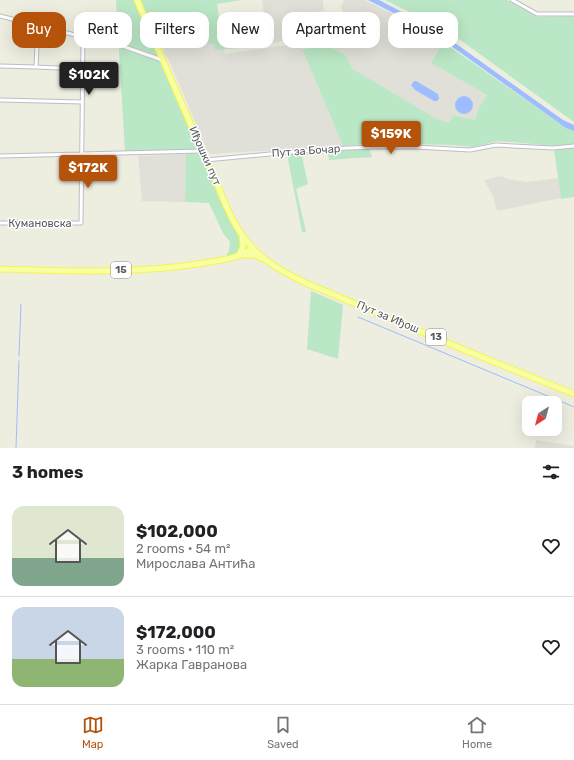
<!DOCTYPE html>
<html lang="en">
<head>
<meta charset="utf-8">
<style>
	body { margin:0; font-family:Rubik,sans-serif; background:#f6f6f6; color:#202124; height:100vh; display:flex; flex-direction:column; font-size:15px; white-space:nowrap }
	* { box-sizing:border-box; margin:0 }
	p { font-size:13px; color:#757577 }
	.icon { flex:none; width:22px; height:22px; fill:none; stroke:currentColor; stroke-width:2; stroke-linecap:round; stroke-linejoin:round }
	.map { position:relative; height:448px; overflow:hidden }
	.drawer { display:flex; flex-direction:column; background:#fff; flex:1 }
	.drawer>* { flex:none }
	.banner { position:absolute; left:12px; top:12px; width:550px; height:36px; display:flex; gap:8px }
	.needle { width:26px; rotate:216deg }
	.controls { position:absolute; left:522px; top:396px; display:grid; gap:8px }
	.controls a { display:grid; place-items:center; width:40px; height:40px; border-radius:8px; background:#fff; box-shadow:0 4px 16px #0002; font-size:20px }
	.price { position:absolute; translate:-50% -34px; padding:0 9px; border-radius:4px; background:#b45309; color:#fff; font-size:13px; line-height:26px; filter:drop-shadow(0 1px 2px #0008) }
	.price::after { content:''; position:absolute; left:50%; top:24px; width:12px; height:9px; margin-left:-6px; background:inherit; clip-path:polygon(0 0,100% 0,50% 100%) }
	.price.active { background:#222; color:#fff }
	ul { padding:0; list-style:none }
	li { display:flex; align-items:center; gap:12px; height:100px; padding:0 12px }
	li+li { border-top:1px solid #e0e0e0 }
	li span { display:grid; place-items:center; flex:none; width:112px; height:80px; border-radius:12px; color:#555 }
	li>.icon { margin-inline-start:auto }
	span .icon { width:48px; height:48px; fill:#fffc; stroke-width:1 }
	li b { font-size:17px }
	h2 { display:flex; justify-content:space-between; align-items:center; height:48px; padding:0 12px; font-size:17px }
	.chip { padding:0 14px; border-radius:12px; background:#fff; box-shadow:0 4px 16px #0002; font-size:14px; line-height:36px }
	.chip.active { background:#b45309; color:#fff }
	.tab-bar { display:flex; justify-content:space-around; align-items:center; height:56px; border-top:1px solid #e0e0e0; background:#fff; font-size:11px; color:#757577 }
	.tab-bar a { display:grid; justify-items:center; gap:2px }
	.tab-bar .active { color:#b45309 }
	.map>svg:first-child { display:block }
</style>
</head>
<body>
<div class="map">
<svg width="574" height="448" viewBox="0 0 574 448">
	<rect width="100%" height="100%" fill="#edede0"/>
	<path fill="#e0e0d8" d="M 262,0 L 323,0 L 324,11 L 297,15 L 300,39 L 268,43 Z
		M 344,0 L 365,0 L 421,28 L 443,42 L 431,63 L 487,95 L 479,107 L 475,120 L 454,115 L 449,123 L 432,117 L 353,69 L 345,55 L 328,46 L 345,19 L 341,6 Z
		M 222,41 L 225,54 L 302,43 L 302,49 L 343,146 L 211,154 L 207,150 L 170,63 L 163,50 Z
		M 186,154 L 185,202 L 142,201 L 138,156 Z
		M 502,176 L 507,179 L 527,182 L 558,178 L 561,198 L 497,211 L 493,196 L 484,180 Z
		M 536,440 L 574,446 L 574,448 L 535,448 Z"/>
	<path fill="#bae7c5" d="M 116,0 L 134,0 L 198,144 L 198,147 L 195,149 L 125,151 Z
		M 141,0 L 242,0 L 217,4 L 222,38 L 235,36 L 237,48 L 215,50 L 214,43 L 166,49 L 160,47 Z
		M 385,0 L 507,0 L 537,17 L 574,16 L 574,122 L 445,29 Z
		M 443,42 L 565,127 L 574,131 L 574,145 L 556,146 L 498,141 L 473,147 L 452,145 L 380,143 L 343,146 L 302,49 L 328,46 L 345,55 L 353,69 L 433,117 L 449,123 L 453,115 L 475,120 L 479,107 L 487,95 L 431,63 Z
		M 574,148 L 574,197 L 561,199 L 554,149 Z
		M 369,149 L 372,157 L 329,160 L 328,153 L 302,156 L 308,184 L 296,189 L 306,232 L 302,232 L 287,154 Z
		M 191,153 L 201,154 L 241,240 L 241,248 L 233,255 L 226,256 L 229,251 L 230,242 L 223,233 L 209,203 L 185,202 L 186,154 Z
		M 311,291 L 343,305 L 338,359 L 307,349 Z"/>
	<path fill="#9ebdff" d="M 368,0 L 379,0 L 438,31 L 563,120 L 574,125 L 574,131 L 566,128 L 433,33 Z
		M 414,81 L 416,81 L 438,94 L 439,99 L 437,101 L 434,101 L 415,90 L 411,85 Z
		M455 105a9 9 0 1 1 18 0a9 9 0 1 1-18 0Z"/>
	<g fill="none" stroke-linecap="round" stroke-linejoin="round">
		<path stroke="#9ebdff" stroke-width="1" d="M 358,317 L 574,407
			M 19,356 L 21,304
			M 16,448 L 19,361"/>
		<g stroke="#bdbec5" stroke-width="5">
			<path id="minor" d="M 512,0 L 537,14 L 574,14
				M 0,16 L 83,37 L 111,42 L 162,60
				M 0,66 L 36,67 L 38,26
				M 36,67 L 59,68
				M 0,100 L 82,102
				M 0,156 L 202,151
				M 206,160 L 324,149 L 375,147 L 416,147 L 470,150 L 496,145 L 553,148 L 574,146
				M 0,223 L 81,223 L 83,37"/>
		</g>
		<g stroke="#f9f34d" stroke-width="7">
			<path id="primary" d="M 137,0 C 161,56 185,112 210,168 C 222,194 230,222 249,244 C 264,262 285,273 306,283 L 467,351 L 574,394
				M 239,255 L 243,247 L 242,237
				M 244,255 L 255,255 L 261,258
				M 0,269 C 67,271 137,274 204,263 C 221,260 238,259 253,248"/>
		</g>
		<use href="#minor" stroke="#fff" stroke-width="3"/>
		<use href="#primary" stroke="#f7ffa3" stroke-width="5"/>
	</g>
	<g text-anchor="middle" dominant-baseline="central" stroke-width="3" stroke-linejoin="round" paint-order="stroke">
		<g fill="#fff" stroke="#8b8c91" stroke-width="1">
			<rect x="111" y="262" width="20" height="16" rx="3"/>
			<rect x="426" y="329" width="20" height="16" rx="3"/>
		</g>
		<g font-size="10" font-weight="bold" fill="#595b62">
			<text x="121" y="270">15</text>
			<text x="436" y="337">13</text>
		</g>
		<g font-size="11" fill="#595b62" stroke="#fff">
			<text transform="translate(306 151) rotate(-4)">Пут за Бочар</text>
			<text transform="translate(205 156) rotate(66)">Иђошки пут</text>
			<text x="40" y="223">Кумановска</text>
			<text transform="translate(388 317) rotate(23)">Пут за Иђош</text>
		</g>
	</g>
</svg>
<div class="controls">
<a><svg class="needle" viewBox="-14 -14 28 28"><path d="M0-13l5 13h-10z" fill="#e53935"/><path d="M0 13l5-13h-10z" fill="#757577"/></svg></a>
</div>
<b class="price active" style="left:89px;top:96px">$102K</b>
<b class="price" style="left:391px;top:155px">$159K</b>
<b class="price" style="left:88px;top:189px">$172K</b>
<div class="banner">
<a class="chip active">Buy</a>
<a class="chip">Rent</a>
<a class="chip">Filters</a>
<a class="chip">New</a>
<a class="chip">Apartment</a>
<a class="chip">House</a>
</div>
</div>
<section class="drawer">
<h2>3 homes<svg class="icon" aria-label="filters" viewBox="0 0 24 24"><path d="M4 7h16M4 17h16"/><circle cx="9" cy="7" r="2"/><circle cx="15" cy="17" r="2"/></svg></h2>
<ul>
<li><span style="background:linear-gradient(#dfe7d0 65%,#7fa58c 0)"><svg class="icon" aria-label="home" viewBox="0 0 24 24"><path d="M3 11l9-7 9 7M6 9v11h12V9"/></svg></span><div><b>$102,000</b><p>2 rooms · 54 m²</p><p>Мирослава Антића</p></div><svg class="icon" aria-label="heart" viewBox="0 0 24 24"><path d="M12 20l-8-8c-3-5 5-10 8-4 3-6 11-1 8 4z"/></svg></li>
<li><span style="background:linear-gradient(#c9d6e8 65%,#8fb573 0)"><svg class="icon" aria-label="home" viewBox="0 0 24 24"><path d="M3 11l9-7 9 7M6 9v11h12V9"/></svg></span><div><b>$172,000</b><p>3 rooms · 110 m²</p><p>Жарка Гавранова</p></div><svg class="icon" aria-label="heart" viewBox="0 0 24 24"><path d="M12 20l-8-8c-3-5 5-10 8-4 3-6 11-1 8 4z"/></svg></li>
</ul>
</section>
<nav class="tab-bar">
<a class="active"><svg class="icon" aria-label="map" viewBox="0 0 24 24"><path d="M3 6l6-2 6 2 6-2v14l-6 2-6-2-6 2zM9 4v14M15 6v14"/></svg>Map</a>
<a><svg class="icon" aria-label="saved" viewBox="0 0 24 24"><path d="M7 4h10v16l-5-4-5 4z"/></svg>Saved</a>
<a><svg class="icon" aria-label="home" viewBox="0 0 24 24"><path d="M3 11l9-7 9 7M6 9v11h12V9"/></svg>Home</a>
</nav>
</body>
</html>
